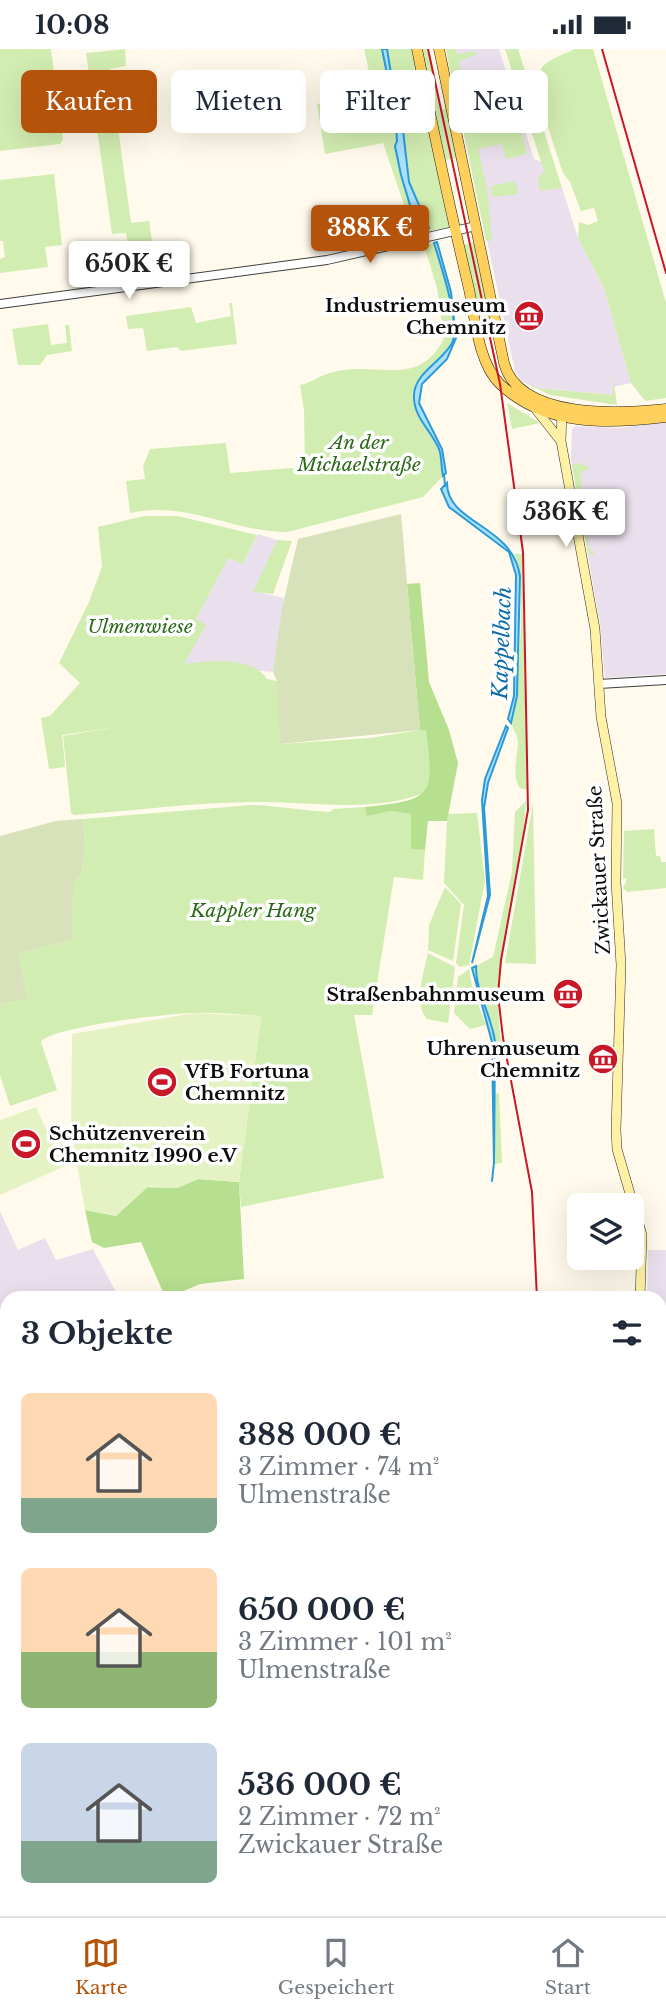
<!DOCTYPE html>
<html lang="de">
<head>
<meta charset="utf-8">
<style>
	body { margin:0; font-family:"Libre Baskerville",serif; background:#f2f2f3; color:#1f2937; height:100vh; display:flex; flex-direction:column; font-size:26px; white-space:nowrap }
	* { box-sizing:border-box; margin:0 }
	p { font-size:23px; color:#747a83 }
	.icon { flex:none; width:38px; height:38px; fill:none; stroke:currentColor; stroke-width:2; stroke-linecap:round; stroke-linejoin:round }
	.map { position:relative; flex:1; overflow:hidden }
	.details { position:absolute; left:0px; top:1242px; width:667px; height:625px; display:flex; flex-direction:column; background:#fff; border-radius:21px 21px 0 0; box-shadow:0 7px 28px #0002 }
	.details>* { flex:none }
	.hud { position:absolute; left:21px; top:21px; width:625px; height:63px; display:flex; gap:14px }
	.fabs { position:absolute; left:567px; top:1144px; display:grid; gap:14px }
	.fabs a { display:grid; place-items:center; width:77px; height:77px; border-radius:10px; background:#fff; box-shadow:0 7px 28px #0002; font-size:35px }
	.price { position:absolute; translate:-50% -60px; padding:0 16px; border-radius:7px; background:#fff; color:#222; font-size:23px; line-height:46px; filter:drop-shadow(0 2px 4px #0008) }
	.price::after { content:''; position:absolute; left:50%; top:42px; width:21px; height:16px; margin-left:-10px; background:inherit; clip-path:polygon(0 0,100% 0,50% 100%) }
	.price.active { background:#b45309; color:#fff }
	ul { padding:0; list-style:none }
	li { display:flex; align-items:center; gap:21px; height:175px; padding:0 21px }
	li span { display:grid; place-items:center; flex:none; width:196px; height:140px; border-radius:10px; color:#555 }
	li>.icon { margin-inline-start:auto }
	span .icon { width:84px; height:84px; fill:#fffc; stroke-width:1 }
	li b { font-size:30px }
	h2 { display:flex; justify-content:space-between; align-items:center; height:84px; padding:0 21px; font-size:30px }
	.chip { padding:0 24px; border-radius:10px; background:#fff; box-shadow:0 7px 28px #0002; font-size:24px; line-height:63px }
	.chip.active { background:#b45309; color:#fff }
	.status { display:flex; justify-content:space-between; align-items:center; height:49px; padding:0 35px; background:#fff; direction:ltr }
	.status svg { height:19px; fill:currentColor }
	.tabs { display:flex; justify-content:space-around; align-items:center; height:98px; border-top:2px solid #e0e1e3; background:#fff; font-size:19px; color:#747a83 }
	.tabs a { display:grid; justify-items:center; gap:4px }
	.tabs .active { color:#b45309 }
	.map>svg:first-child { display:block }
</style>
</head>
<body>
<div class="status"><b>10:08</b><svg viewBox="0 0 49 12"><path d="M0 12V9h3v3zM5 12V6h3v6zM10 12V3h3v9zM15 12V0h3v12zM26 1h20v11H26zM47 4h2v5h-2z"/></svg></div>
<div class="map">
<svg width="666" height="1867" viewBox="0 0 666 1867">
	<rect width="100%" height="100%" fill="#fffaeb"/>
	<path fill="#eadfec" d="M 446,0 L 499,0 L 534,110 L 542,113 L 555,140 L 562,139 L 578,189 L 604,239 L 631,334 L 613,338 L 614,346 L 537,339 L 521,332 L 515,322 Z
		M 666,373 L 666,625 L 605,629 L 600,574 L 571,411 L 572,380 L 575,377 L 620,379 Z
		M 258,485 L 277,491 L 254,542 L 284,549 L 273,623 L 183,616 L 205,577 L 195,571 L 228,509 L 243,515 Z
		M 0,1162 L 18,1201 L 45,1189 L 56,1211 L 93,1200 L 119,1249 L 7,1250 L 7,1292 L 0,1280 Z
		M 648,1201 L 666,1201 L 666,1381 L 660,1381 L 660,1250 L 647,1249 Z
		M 666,1448 L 666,1569 L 661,1569 L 660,1555 L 660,1450 Z"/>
	<path fill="#d2edb1" d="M 0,0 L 51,0 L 63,91 L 60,95 L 0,102 Z
		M 125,0 L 126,17 L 110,20 L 131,174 L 149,172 L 154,206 L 130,208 L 126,184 L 112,185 L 86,4 Z
		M 364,0 L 412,0 L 449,178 L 414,185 L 383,94 L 325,105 L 317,55 L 374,45 Z
		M 421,0 L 429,0 L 441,61 L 446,59 L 458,109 L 444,111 Z
		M 446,0 L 456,0 L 457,5 L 475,2 L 476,6 L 459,12 L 464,41 L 453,38 Z
		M 505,0 L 518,0 L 562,139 L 540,142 L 538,129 L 544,122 Z
		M 574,0 L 593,0 L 666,254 L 666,349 L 645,352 L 631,334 L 604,239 L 578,189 L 579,173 L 588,176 L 598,172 L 594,159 L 581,162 L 570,133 L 563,124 C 557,105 532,37 541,20 C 546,11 565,5 574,0 Z
		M 511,40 L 527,105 L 506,110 L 502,95 L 478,100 L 487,139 L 492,191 L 486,192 L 458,56 L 470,52 L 471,54 L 467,56 L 475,84 L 485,83 L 483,71 L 494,69 L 487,52 L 476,54 L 477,51 Z
		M 54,125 L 62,196 L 45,198 L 48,218 L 0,224 L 0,210 L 5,208 L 3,192 L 0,192 L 0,131 Z
		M 515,132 L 518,145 L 492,148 L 491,137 Z
		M 474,193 L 493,286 L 486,290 L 463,196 Z
		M 434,194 C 440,214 462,277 450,296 C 442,309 428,321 417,333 L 419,368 L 439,401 L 443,427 L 423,448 L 287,483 C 233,483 186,451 130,464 L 126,432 L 145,430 L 143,417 L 150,400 L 226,394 L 230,424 L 305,418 L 304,361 L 300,336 C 311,334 319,327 330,324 C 375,310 418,342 444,289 L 437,239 L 424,196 Z
		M 229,254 L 232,254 L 237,295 L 181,302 L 177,298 L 147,302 L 143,279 L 128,280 L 126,267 L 191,258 L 196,274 L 231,267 Z
		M 48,275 L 51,296 L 67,294 L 65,276 L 69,276 L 72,302 L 47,306 L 40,316 L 18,316 L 12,280 Z
		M 613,326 L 617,356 L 550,346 L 521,332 L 537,339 L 613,346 Z
		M 507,354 L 540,374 L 512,380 Z
		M 579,414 L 590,419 L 580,424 L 590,502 L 595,502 L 592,507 L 588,502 L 572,416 Z
		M 144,467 L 178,467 L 257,486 L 243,515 L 228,509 L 196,570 L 206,576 L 184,615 C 209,612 252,607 267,630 L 277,632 L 281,695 L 370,689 L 426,680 L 432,722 L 425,743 C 378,765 307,752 256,753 C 195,753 134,762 74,766 L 71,764 L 63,687 L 115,678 L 62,686 L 65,718 L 49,720 L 41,669 L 50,667 L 80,634 L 59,614 L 89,553 L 102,518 L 98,478 Z
		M 277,491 L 292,492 L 273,545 L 253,543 Z
		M 514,505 L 522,505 L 527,741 L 520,739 C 511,727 518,706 518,692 C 517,684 511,678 512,672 C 517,639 529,531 514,505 Z
		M 526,752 C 521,839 484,919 504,1007 L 495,1017 L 493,976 L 482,952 L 476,917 L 493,908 L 512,823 L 515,763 Z
		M 533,754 L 536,915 L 505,914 Z
		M 251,756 C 279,757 303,762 330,763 L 333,760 L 365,758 L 367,767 L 391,762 L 411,765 L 411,799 L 425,801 L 423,831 L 394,828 L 372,966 L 354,966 L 384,1129 L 241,1158 L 239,1133 L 261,967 C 239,966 217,963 195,964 C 170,964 50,978 41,993 L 57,1041 L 10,1057 L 0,1026 L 0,956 L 28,949 L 18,905 L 73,891 L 74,832 L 81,827 L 85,799 L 83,770 Z
		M 477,764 L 485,832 L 469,916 L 460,918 L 456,914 L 464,856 L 444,834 L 447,772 L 448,765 Z
		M 654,780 L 656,807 L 660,807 L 661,813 L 666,813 L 666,839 L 627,843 L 623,839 L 627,830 L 623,829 L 624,782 Z
		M 598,817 L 608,820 L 610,877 L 602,878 L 600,845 L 606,844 L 600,844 Z
		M 445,838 L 461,855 L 453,912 L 428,901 L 429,876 Z
		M 428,904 L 455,918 L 448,974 L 427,970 C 413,954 424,923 428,904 Z
		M 469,920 L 473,942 L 486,976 L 470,980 L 454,964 L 458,928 Z
		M 499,1044 L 502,1114 L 495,1115 L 494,1045 Z
		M 0,1280 L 7,1292 L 7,1343 L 0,1345 Z
		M 0,1797 L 7,1800 L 7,1860 L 17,1860 L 16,1867 L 0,1867 Z
		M 545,1860 L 616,1860 L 620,1867 L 545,1867 Z"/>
	<path fill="#b6df8f" d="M 420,534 L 429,633 L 449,681 L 458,714 L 447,772 L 428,772 L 425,801 L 411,800 L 411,765 L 391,762 L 367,767 L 365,758 C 432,751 435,748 426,681 L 420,681 L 407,535 Z
		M 198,1130 L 239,1133 L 244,1230 L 200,1235 L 167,1249 L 149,1249 L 163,1243 L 141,1193 L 104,1199 L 92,1193 L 85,1161 L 116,1167 L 144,1138 L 177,1139 Z
		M 0,1636 L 7,1637 L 7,1800 L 0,1797 Z"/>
	<path fill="#d7e2ba" d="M 401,465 L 420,681 L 280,695 L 277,632 L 273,623 L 282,559 L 298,490 Z
		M 83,770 L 85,799 L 81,827 L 74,832 L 73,891 L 18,905 L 28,949 L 0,956 L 0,787 L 56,772 Z"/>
	<path fill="#e5f3c4" d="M 194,964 L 261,967 L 239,1133 L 198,1130 L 177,1139 L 149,1137 L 116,1167 L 85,1161 L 71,1081 L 72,985 Z
		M 36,1058 L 63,1118 L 0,1146 L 0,1071 Z
		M 216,1860 L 287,1860 L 287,1867 L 216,1867 Z"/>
	<path fill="#aae0fc" stroke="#2b9ad9" stroke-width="2" d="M 382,0 L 387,0 L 394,44 L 401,64 L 409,133 L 429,179 L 424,181 L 410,156 L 401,126 L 395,97 L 397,92 L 395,64 Z
		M 437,193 L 451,243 L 456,289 L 447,310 L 422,335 L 419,354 L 442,400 L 446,424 L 443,427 C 441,418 442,408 439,400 C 431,381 413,368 414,346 C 415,323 442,313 452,294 C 461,275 440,214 434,194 Z
		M 447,434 C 447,475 512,475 520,527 L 517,647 L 511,674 L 508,670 L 514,647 L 516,526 L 509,503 L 449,458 L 441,440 Z
		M 506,677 L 508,679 L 488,734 L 484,759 L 490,846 L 472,914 L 488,847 L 482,751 L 485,730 Z
		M 476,917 C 476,945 492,967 495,993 L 494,1115 L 492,993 L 472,919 Z"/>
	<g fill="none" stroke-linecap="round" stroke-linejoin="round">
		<path stroke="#2b9ad9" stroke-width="2" d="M 444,425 L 445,437
			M 492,1132 L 494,1113"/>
		<g stroke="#3f3f3f" stroke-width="10">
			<path id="tertiary" d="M 0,255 L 327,211 L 476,177
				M 599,635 L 666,631"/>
		</g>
		<g stroke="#2e2e2e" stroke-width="10">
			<path id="secondary" d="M 534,358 L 560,391
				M 562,362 L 561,392 L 595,580 L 601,668 L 617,754 L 616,833 L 621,916 L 616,1081 L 617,1100 L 642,1186 L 640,1250
				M 660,1442 L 666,1441
				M 660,1713 L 666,1720"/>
		</g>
		<g stroke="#1d1d1d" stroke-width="11">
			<path id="primary" d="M 417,0 C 433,80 450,160 469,240 C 475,268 478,314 500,335 C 545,378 609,375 666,368
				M 439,0 L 504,314 C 519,371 621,365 666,360"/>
		</g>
		<use href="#tertiary" stroke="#fff" stroke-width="8"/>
		<use href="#secondary" stroke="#fff2a6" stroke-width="9"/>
		<use href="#primary" stroke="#ffd05b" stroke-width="10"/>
		<path stroke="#c81827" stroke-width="2" d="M 428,0 L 500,335 L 523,503 L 528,761 L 501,911 L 498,946 L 503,989 L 532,1143 L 537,1250
			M 571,1009 L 571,1008"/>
		<path stroke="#c81827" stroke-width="2" d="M 602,0 L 666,224"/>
	</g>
	<defs>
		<g id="museum-disc" transform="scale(1.575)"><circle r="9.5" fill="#c81827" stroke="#fff"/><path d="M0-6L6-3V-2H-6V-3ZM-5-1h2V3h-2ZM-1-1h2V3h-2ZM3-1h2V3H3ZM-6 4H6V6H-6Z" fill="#fff"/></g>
		<g id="stadium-disc" transform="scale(1.575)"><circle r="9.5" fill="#c81827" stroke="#fff"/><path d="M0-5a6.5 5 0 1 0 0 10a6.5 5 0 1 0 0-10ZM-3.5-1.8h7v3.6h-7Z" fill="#fff"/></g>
	</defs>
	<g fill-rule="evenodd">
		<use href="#museum-disc" x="529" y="267"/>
		<use href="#museum-disc" x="568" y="945"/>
		<use href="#museum-disc" x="603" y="1010"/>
		<use href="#stadium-disc" x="162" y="1033"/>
		<use href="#stadium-disc" x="26" y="1095"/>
	</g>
	<g text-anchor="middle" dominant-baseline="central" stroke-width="7" stroke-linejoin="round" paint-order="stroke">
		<g font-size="19" font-weight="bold" fill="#0c0c0c" stroke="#fff" text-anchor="end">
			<text x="506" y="256">Industriemuseum<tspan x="506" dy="22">Chemnitz</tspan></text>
			<text x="545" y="945">Straßenbahnmuseum</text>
			<text x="580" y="999">Uhrenmuseum<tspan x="580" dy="22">Chemnitz</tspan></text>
			<text x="185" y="1022" text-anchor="start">VfB Fortuna<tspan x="185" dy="22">Chemnitz</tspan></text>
			<text x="49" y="1084" text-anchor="start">Schützenverein<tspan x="49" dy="22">Chemnitz 1990 e.V</tspan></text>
		</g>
		<g font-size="19" font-style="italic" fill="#2b6917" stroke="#fff">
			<text x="359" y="393">An der<tspan x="359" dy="22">Michaelstraße</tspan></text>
			<text x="140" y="577">Ulmenwiese</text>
			<text x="253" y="861">Kappler Hang</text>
		</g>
		<g font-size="19" fill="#0c0c0c" stroke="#fff">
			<text transform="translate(599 821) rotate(-93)">Zwickauer Straße</text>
		</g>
		<g font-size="21" font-style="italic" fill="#0b6aa8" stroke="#fff">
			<text transform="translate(502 594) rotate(-88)">Kappelbach</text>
		</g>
	</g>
</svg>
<div class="fabs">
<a><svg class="icon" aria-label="layers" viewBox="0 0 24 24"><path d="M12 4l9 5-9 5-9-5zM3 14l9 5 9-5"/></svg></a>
</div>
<b class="price active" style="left:370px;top:216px">388K €</b>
<b class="price" style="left:129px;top:252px">650K €</b>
<b class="price" style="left:566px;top:500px">536K €</b>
<div class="hud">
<a class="chip active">Kaufen</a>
<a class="chip">Mieten</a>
<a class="chip">Filter</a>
<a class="chip">Neu</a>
</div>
<section class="details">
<h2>3 Objekte<svg class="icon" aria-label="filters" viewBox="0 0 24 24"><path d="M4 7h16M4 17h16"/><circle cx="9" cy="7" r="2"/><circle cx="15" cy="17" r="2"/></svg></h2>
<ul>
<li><span style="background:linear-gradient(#ffd9b3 75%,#7fa58c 0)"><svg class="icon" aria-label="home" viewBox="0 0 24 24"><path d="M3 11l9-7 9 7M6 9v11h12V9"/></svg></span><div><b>388 000 €</b><p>3 Zimmer · 74 m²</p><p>Ulmenstraße</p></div></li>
<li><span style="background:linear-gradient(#ffd9b3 60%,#8fb573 0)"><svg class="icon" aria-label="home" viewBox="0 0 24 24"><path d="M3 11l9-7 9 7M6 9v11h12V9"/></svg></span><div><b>650 000 €</b><p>3 Zimmer · 101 m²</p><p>Ulmenstraße</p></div></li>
<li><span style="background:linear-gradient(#c9d6e8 70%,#7fa58c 0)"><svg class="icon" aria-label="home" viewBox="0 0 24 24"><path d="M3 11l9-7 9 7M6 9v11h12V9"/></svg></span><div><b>536 000 €</b><p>2 Zimmer · 72 m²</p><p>Zwickauer Straße</p></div></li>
</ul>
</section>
</div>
<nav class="tabs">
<a class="active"><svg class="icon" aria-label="map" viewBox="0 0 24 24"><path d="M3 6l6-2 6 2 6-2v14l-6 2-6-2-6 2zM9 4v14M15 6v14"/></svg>Karte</a>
<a><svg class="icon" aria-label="saved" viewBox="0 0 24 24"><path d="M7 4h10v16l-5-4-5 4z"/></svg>Gespeichert</a>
<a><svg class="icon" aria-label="home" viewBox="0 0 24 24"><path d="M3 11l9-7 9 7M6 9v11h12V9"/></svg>Start</a>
</nav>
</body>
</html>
